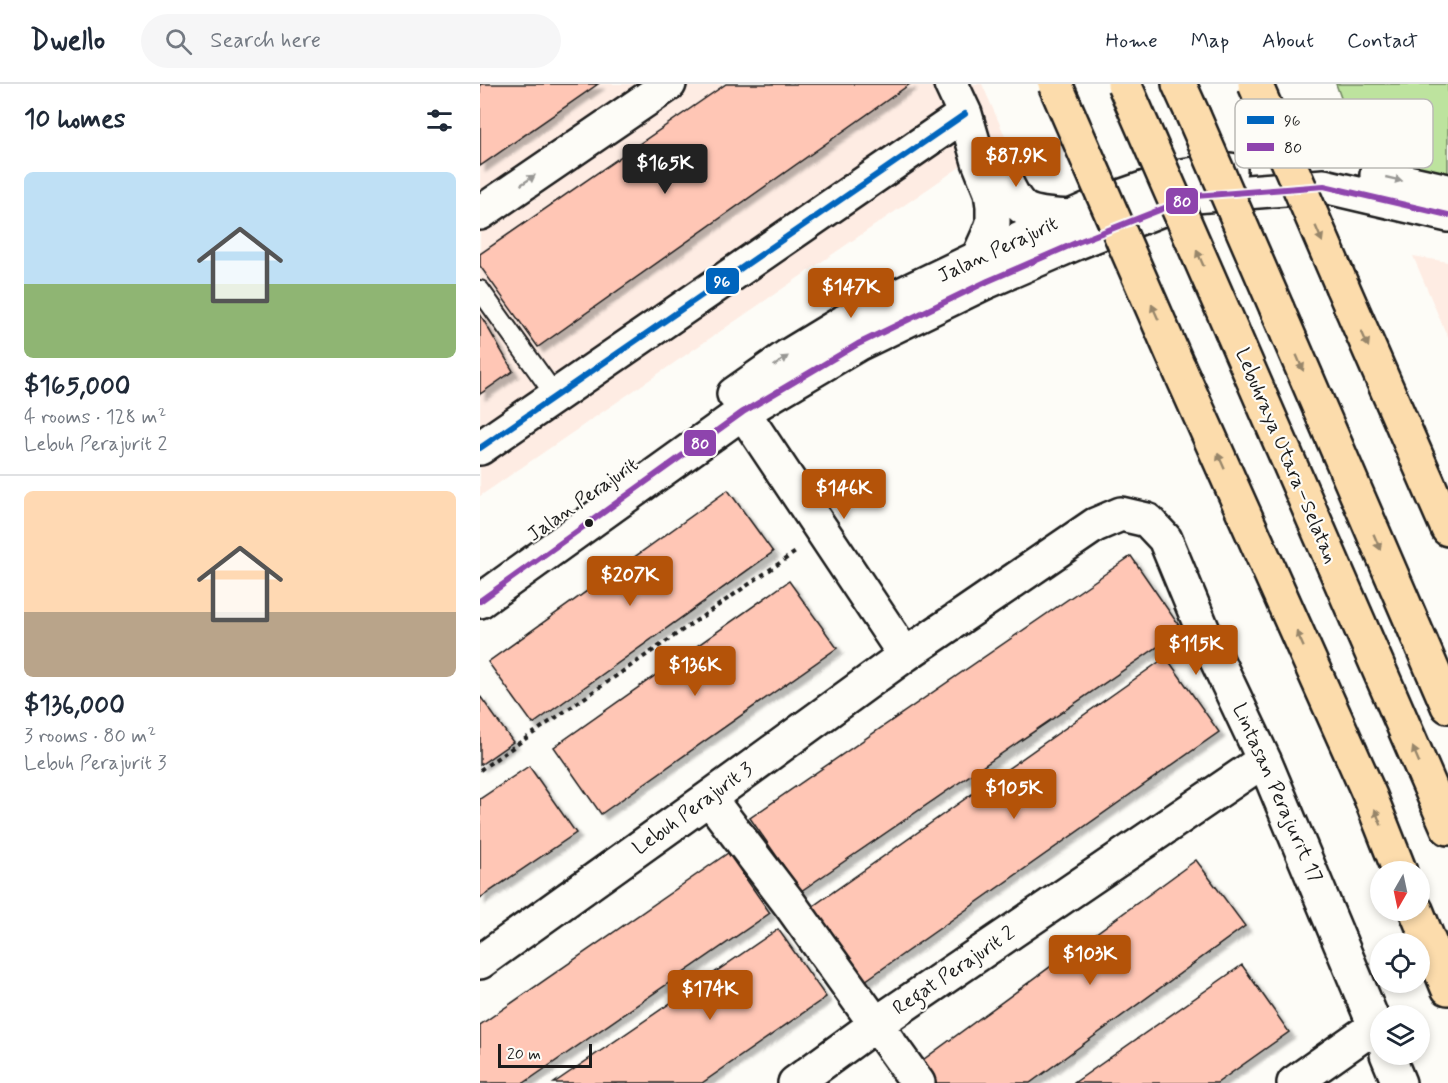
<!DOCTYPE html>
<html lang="en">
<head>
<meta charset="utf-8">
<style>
	body { margin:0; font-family:Mynerve,sans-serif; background:#f6f6f7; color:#1f2937; height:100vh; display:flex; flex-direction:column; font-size:22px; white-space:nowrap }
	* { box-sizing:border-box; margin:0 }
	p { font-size:20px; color:#747a83 }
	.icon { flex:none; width:33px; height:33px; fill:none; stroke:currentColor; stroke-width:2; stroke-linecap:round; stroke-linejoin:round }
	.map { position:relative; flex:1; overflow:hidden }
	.panel { display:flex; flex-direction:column; background:#fff; width:480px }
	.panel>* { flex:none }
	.needle { width:39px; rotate:189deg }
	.fabs { position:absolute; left:890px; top:777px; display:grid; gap:12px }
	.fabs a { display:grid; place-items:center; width:60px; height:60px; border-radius:50%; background:#fff; box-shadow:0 3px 9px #0003; font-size:30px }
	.scale { position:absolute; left:18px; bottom:15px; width:94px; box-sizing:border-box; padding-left:6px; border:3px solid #1c1c1c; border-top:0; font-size:16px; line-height:21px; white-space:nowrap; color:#1c1c1c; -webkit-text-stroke:4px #fdfcf7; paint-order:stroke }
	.price { position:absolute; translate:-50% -51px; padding:0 14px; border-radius:6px; background:#b45309; color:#fff; font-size:20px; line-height:39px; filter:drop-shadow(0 2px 3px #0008) }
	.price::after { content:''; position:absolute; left:50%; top:36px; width:18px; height:14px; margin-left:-9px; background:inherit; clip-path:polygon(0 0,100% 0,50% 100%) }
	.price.active { background:#222; color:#fff }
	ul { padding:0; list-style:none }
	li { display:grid; align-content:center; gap:12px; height:318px; padding:0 24px }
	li+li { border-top:2px solid #e0e1e3 }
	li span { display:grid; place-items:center; height:186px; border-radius:9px; color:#555 }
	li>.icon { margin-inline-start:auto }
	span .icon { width:108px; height:108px; fill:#fffc; stroke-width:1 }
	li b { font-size:26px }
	h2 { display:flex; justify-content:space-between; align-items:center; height:72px; padding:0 24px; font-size:26px }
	header { display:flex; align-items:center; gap:36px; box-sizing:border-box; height:84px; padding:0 30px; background:#fff; border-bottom:2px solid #e0e1e3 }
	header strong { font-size:28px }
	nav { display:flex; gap:33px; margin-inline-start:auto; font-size:21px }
	.search { width:420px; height:54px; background:#f6f6f7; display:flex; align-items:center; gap:15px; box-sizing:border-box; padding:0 21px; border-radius:33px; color:#747a83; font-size:22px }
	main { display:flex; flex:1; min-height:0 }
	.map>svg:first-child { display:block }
</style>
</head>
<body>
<header>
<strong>Dwello</strong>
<div class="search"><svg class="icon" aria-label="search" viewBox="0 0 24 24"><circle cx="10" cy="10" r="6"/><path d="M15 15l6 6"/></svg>Search here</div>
<nav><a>Home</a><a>Map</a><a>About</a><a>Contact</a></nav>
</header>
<main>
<section class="panel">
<h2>10 homes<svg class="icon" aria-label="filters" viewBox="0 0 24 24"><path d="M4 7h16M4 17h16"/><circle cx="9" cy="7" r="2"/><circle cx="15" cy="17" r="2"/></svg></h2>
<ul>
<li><span style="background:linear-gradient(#bfe0f5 60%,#8fb573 0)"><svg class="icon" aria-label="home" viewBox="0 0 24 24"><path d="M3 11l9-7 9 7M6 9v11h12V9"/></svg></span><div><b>$165,000</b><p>4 rooms · 128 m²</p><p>Lebuh Perajurit 2</p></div></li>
<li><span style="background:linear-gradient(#ffd9b3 65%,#b9a48a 0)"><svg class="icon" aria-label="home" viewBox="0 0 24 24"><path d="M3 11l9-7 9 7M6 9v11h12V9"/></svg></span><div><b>$136,000</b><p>3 rooms · 80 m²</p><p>Lebuh Perajurit 3</p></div></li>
</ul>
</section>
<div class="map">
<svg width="968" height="999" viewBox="0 0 968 999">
	<defs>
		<filter id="shadow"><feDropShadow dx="5.5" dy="5.5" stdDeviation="1.5" flood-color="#0004"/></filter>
	</defs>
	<rect width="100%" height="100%" fill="#fdfcf7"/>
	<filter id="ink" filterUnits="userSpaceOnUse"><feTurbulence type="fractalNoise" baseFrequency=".0167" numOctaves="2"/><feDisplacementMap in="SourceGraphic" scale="12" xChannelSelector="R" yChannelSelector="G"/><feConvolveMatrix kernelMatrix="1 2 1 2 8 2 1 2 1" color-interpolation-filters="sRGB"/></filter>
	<g filter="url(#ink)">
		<path fill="#feece3" d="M 0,0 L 502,0 L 525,52 L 0,412 Z
			M 933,172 L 968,178 L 968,254 Z"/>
		<path fill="#bde39e" stroke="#6c805d" stroke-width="1.5" d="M 856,0 L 968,0 L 968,100 L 888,89 Z"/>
		<path fill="#ffc6b5" stroke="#1c1c1c" stroke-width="1.5" filter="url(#shadow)" d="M 0,0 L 118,0 L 0,82 Z
			M 246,0 L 430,0 L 58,263 L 0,182 L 0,170 Z
			M 0,230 L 33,287 L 0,310 Z
			M 248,406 L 293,468 L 53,640 L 8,578 Z
			M 651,472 L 702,546 L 321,807 L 270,734 Z
			M 309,497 L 357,564 L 121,730 L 74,663 Z
			M 686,573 L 739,648 L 382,899 L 329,825 Z
			M 0,612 L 33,658 L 0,681 Z
			M 49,682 L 96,749 L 0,814 L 0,715 Z
			M 248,769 L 290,829 L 44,999 L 0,999 L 0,941 Z
			M 716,776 L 765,842 L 550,999 L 449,999 L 436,981 Z
			M 298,845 L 346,913 L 222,999 L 74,999 Z
			M 762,881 L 809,948 L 737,999 L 594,999 Z"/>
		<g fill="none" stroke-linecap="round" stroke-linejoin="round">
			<g stroke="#1c1c1c" stroke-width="22">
				<path id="service" d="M 0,206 L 75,311"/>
			</g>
			<g stroke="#1c1c1c" stroke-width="38">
				<path id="minor" d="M 471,0 L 485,30 L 499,78 L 511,108 L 513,122 L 513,139 L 508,152 L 498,174
					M 516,76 C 523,91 532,118 546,126 C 559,132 576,132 590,133
					M 0,129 L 189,0
					M 263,328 L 425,571
					M 0,364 L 485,30
					M 229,714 L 309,819 L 438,999
					M 0,878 L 229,714 L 425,571 L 615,441 L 641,430 L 667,436 L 685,455 L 724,549 L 784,676 L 900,954
					M 907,970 L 919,999
					M 315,999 L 396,940 L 784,676
					M 814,999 L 895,942"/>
			</g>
			<g stroke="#1c1c1c" stroke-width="38">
				<path id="tertiary" d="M 897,91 L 968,107
					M 254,310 L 308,272 L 364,238 L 498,174 L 617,121 L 700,92 L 750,86
					M 0,517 L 263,328 L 378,260 L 508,197 L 598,158 L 715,112 L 844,102 L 968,131"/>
			</g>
			<g stroke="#1c1c1c" stroke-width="38">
				<path id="primary" d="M 862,202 L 968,445
					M 698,282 L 890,712 L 920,788
					M 936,826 L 968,904"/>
			</g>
			<g stroke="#1c1c1c" stroke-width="38">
				<path id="motorway" d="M 699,0 L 713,31
					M 797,225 L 968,622
					M 752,247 L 968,744"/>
			</g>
			<path stroke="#1c1c1c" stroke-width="4" stroke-dasharray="4.5 4.5" stroke-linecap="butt" d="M 0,686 L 317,467"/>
			<use href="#service" stroke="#fdfcf7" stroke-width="18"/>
			<use href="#minor" stroke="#fdfcf7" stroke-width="33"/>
			<use href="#tertiary" stroke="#fdfcf7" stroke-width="33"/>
			<use href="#primary" stroke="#fcdcac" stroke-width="33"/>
			<use href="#motorway" stroke="#fcdcac" stroke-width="33"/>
			<g stroke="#1c1c1c" stroke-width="38" stroke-linecap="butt">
				<path id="primary-bridge" d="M 575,0 L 698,282
					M 775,0 L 862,202"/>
			</g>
			<g stroke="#1c1c1c" stroke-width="38" stroke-linecap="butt">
				<path id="motorway-bridge" d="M 644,0 L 752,247
					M 713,31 L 797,225"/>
			</g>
			<use href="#primary-bridge" stroke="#fcdcac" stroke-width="33"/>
			<use href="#motorway-bridge" stroke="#fcdcac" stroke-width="33"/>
			<g stroke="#fdfcf7" stroke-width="10">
				<path id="bus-1" d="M 0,364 L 485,30"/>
			</g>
			<g stroke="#fdfcf7" stroke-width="10">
				<path id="bus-2" d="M 0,517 L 263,328 L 378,260 L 508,197 L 598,158 L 715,112 L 844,102 L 968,131"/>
			</g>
			<use href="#bus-1" stroke="#0065bd" stroke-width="6"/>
			<use href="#bus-2" stroke="#8e44ad" stroke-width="6"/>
		</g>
		<defs><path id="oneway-solid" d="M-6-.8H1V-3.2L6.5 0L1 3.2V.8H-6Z" transform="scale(1.5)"/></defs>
		<g fill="#989794">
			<use href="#oneway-solid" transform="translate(914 95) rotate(13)"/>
			<use href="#oneway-solid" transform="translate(48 96) rotate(-34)"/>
			<use href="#oneway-solid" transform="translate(301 277) rotate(-35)"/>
		</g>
		<g fill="#97866b">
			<use href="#oneway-solid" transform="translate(839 150) rotate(67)"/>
			<use href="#oneway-solid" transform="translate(720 174) rotate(-114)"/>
			<use href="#oneway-solid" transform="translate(675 228) rotate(-114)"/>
			<use href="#oneway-solid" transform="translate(885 255) rotate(66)"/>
			<use href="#oneway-solid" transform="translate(820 279) rotate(67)"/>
			<use href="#oneway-solid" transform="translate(741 377) rotate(-114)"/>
			<use href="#oneway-solid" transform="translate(897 458) rotate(67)"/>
			<use href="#oneway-solid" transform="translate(820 555) rotate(-114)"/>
			<use href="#oneway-solid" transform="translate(936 671) rotate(-113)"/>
			<use href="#oneway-solid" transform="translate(898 733) rotate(-112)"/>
		</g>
	</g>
	<circle fill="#1c1c1c" stroke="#fdfcf7" stroke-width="2" cx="109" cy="439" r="5"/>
	<g text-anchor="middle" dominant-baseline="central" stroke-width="4.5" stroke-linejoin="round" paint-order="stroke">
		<g font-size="20" fill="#1c1c1c" stroke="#fdfcf7">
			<text transform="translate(518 166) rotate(-25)">Jalan Perajurit</text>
			<text transform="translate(806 372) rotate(67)">Lebuhraya Utara–Selatan</text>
			<text transform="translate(103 416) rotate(-35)">Jalan Perajurit</text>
			<text transform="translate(797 709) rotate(66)">Lintasan Perajurit 17</text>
			<text transform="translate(213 725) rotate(-36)">Lebuh Perajurit 3</text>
			<text transform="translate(474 887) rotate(-34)">Regat Perajurit 2</text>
		</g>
	</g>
	<rect x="755" y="15" width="198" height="69" rx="9" fill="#fdfcf7" stroke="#bab9b5" stroke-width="1.5"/>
	<rect x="767" y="32" width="27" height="8" fill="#0065bd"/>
	<rect x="767" y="59" width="27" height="8" fill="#8e44ad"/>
	<g font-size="16" fill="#1c1c1c">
		<text x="804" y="42">96</text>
		<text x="804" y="69">80</text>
	</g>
	<g stroke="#fdfcf7" stroke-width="2">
		<rect x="685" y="103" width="34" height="28" rx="6" fill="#8e44ad"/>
		<rect x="225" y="183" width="35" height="28" rx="6" fill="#0065bd"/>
		<rect x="203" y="345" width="34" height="28" rx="6" fill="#8e44ad"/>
	</g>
	<g font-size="16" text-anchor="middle" font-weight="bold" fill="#fff">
		<text x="702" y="123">80</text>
		<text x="242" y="203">96</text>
		<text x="220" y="365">80</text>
	</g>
</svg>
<div class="fabs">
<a><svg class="needle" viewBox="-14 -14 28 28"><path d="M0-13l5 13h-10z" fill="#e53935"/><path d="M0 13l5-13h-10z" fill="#747a83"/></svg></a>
<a><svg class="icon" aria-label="locate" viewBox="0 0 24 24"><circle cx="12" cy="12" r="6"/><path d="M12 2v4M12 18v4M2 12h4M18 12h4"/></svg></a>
<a><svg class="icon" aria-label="layers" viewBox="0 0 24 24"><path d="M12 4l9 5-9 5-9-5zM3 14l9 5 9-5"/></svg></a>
</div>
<div class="scale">20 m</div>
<b class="price" style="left:536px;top:104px">$87.9K</b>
<b class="price active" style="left:185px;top:111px">$165K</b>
<b class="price" style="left:371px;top:235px">$147K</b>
<b class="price" style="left:364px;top:436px">$146K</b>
<b class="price" style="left:150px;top:523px">$207K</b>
<b class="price" style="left:716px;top:592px">$115K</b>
<b class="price" style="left:215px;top:613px">$136K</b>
<b class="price" style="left:534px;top:736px">$105K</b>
<b class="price" style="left:610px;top:902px">$103K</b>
<b class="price" style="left:230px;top:937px">$174K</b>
</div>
</main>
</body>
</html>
